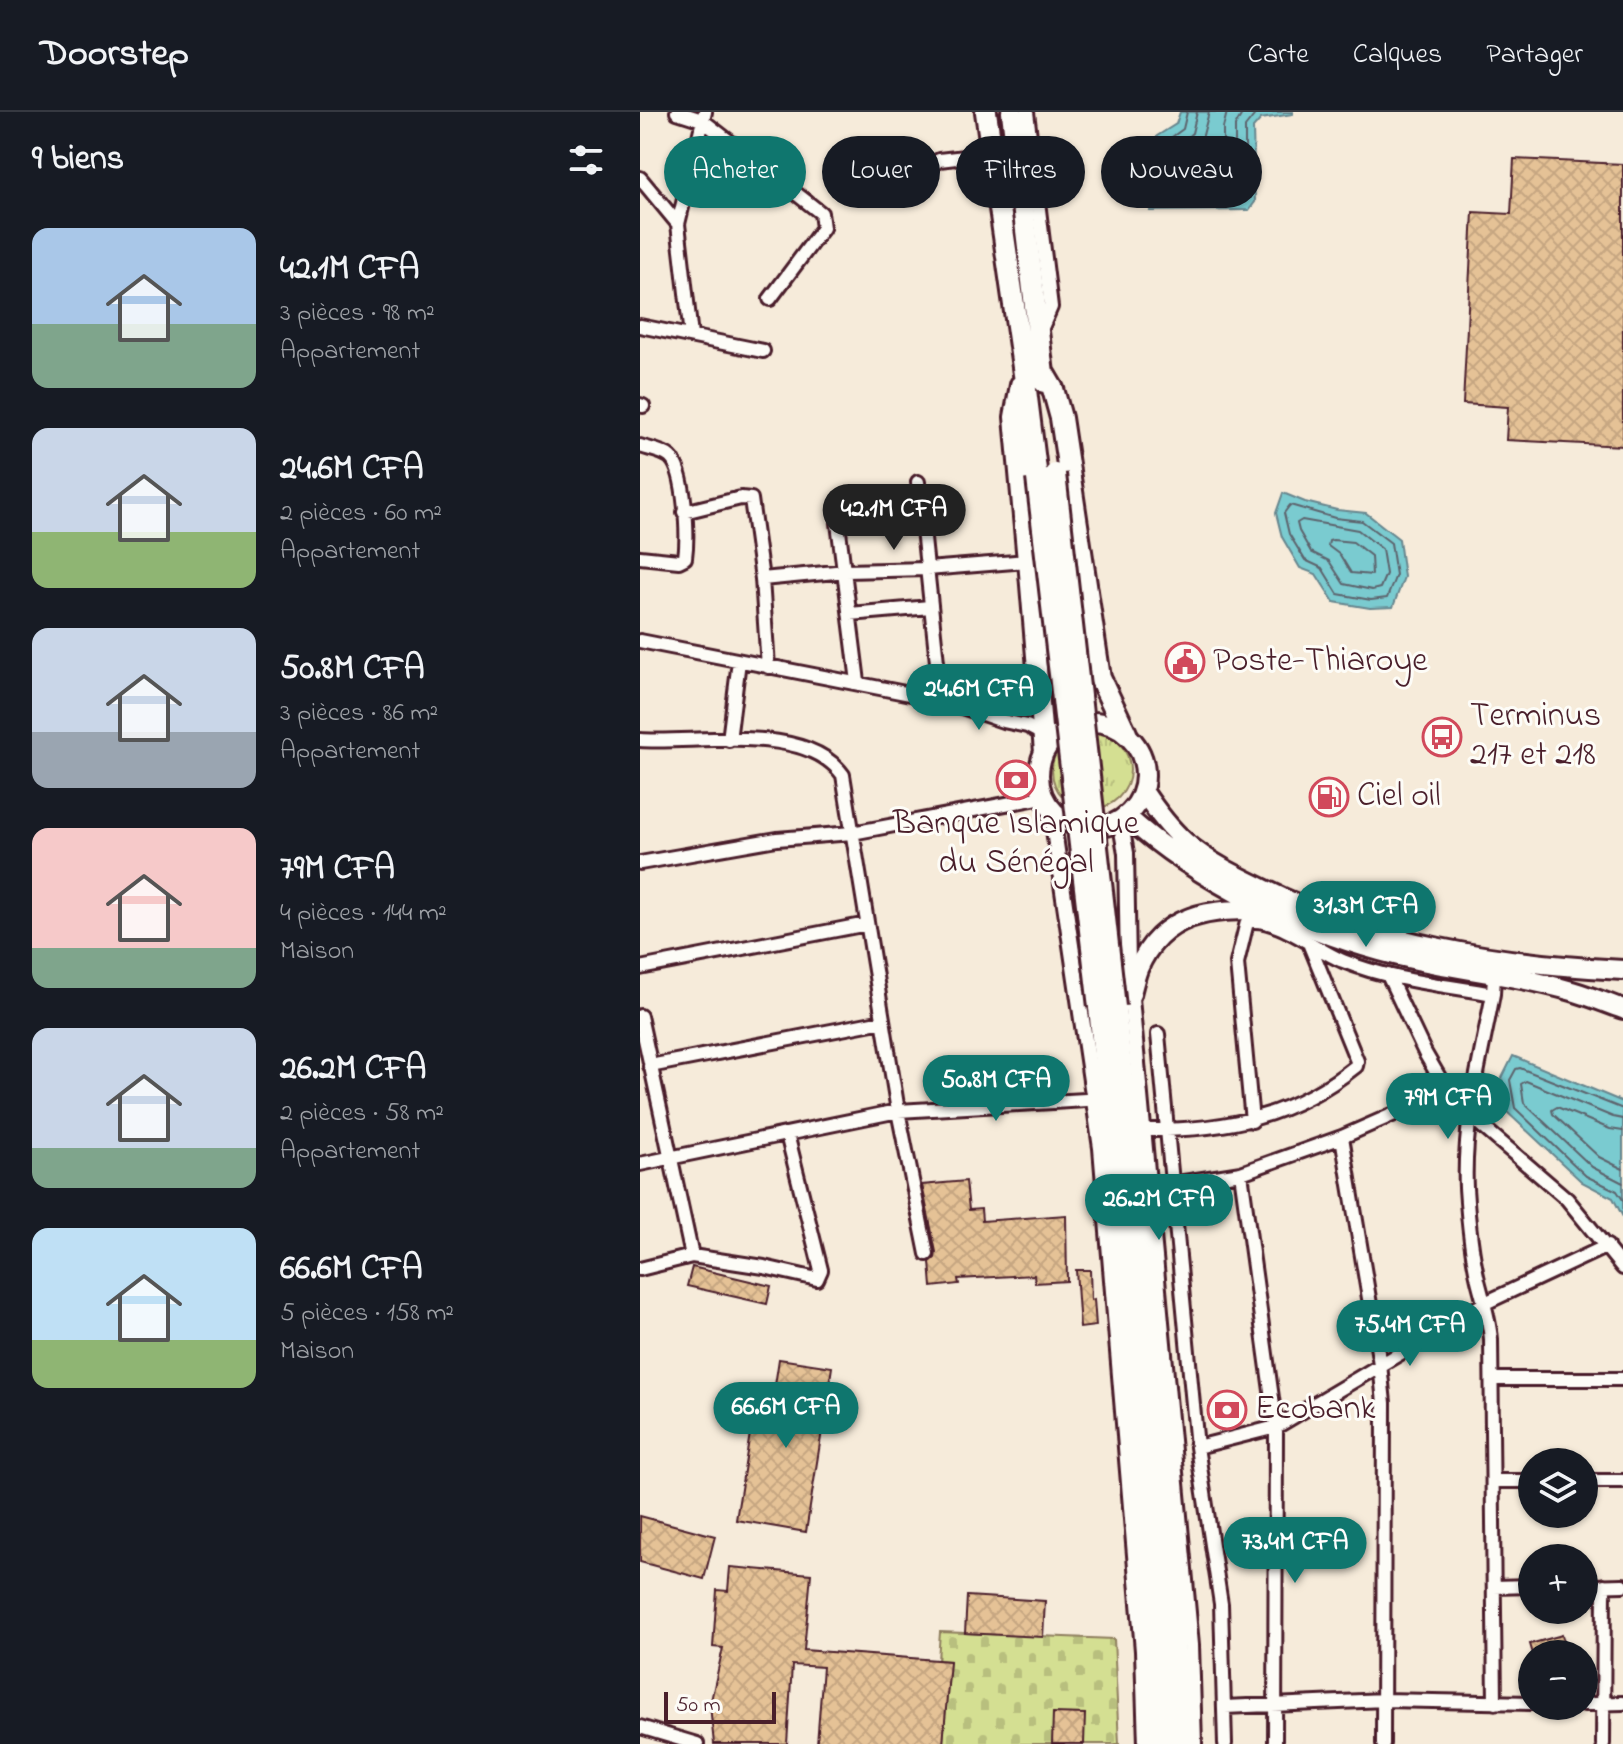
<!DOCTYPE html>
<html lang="fr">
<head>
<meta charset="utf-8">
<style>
	body { margin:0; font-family:"Indie Flower",sans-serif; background:#20242c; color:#f1f3f6; height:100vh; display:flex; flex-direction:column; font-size:30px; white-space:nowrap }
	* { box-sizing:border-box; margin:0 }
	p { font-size:26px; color:#9ea1a6 }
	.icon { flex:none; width:44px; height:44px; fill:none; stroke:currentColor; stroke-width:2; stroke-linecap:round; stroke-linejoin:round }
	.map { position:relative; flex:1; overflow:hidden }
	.panel { display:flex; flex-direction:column; background:#171b24; width:640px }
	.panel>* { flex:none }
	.banner { position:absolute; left:24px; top:24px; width:760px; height:72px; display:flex; gap:16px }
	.controls { position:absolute; left:878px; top:1336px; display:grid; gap:16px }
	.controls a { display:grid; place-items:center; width:80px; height:80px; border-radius:50%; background:#171b24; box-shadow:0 2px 6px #0004; font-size:40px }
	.scale { position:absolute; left:24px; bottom:20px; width:112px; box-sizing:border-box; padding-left:8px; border:4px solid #4a1f2b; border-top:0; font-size:22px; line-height:28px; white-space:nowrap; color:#4a1f2b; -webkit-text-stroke:6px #fdfcf7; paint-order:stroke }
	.price { position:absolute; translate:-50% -68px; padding:0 18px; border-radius:28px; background:#0f766e; color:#fff; font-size:26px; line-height:52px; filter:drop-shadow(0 2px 4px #0008) }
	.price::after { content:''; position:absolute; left:50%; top:48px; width:24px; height:18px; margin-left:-12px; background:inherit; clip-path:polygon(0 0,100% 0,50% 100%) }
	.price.selected { background:#222; color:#fff }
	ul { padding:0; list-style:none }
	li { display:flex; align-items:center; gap:24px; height:200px; padding:0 32px }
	li span { display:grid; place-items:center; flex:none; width:224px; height:160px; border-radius:16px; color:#555 }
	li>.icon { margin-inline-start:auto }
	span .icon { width:96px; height:96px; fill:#fffc; stroke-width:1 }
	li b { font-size:34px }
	h2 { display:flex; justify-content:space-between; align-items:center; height:96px; padding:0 32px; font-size:34px }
	.chip { padding:0 28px; border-radius:36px; background:#171b24; box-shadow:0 2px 6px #0004; font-size:28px; line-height:72px }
	.chip.selected { background:#0f766e; color:#fff }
	header { display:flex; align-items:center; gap:48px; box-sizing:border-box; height:112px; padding:0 40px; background:#171b24; border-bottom:2px solid #363941 }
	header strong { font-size:38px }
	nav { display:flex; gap:44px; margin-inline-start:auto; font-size:28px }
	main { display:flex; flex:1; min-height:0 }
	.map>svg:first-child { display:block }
</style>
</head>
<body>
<header>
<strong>Doorstep</strong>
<nav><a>Carte</a><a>Calques</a><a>Partager</a></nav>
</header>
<main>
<section class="panel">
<h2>9 biens<svg class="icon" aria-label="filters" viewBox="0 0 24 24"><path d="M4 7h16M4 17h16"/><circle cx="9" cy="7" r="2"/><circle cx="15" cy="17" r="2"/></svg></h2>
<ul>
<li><span style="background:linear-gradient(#a9c7e8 60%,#7fa58c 0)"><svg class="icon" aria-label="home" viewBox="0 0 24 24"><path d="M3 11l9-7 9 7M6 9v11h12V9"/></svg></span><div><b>42.1M CFA</b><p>3 pièces · 98 m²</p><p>Appartement</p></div></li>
<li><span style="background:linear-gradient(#c9d6e8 65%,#8fb573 0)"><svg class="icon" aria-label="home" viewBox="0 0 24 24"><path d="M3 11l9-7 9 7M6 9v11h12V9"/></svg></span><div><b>24.6M CFA</b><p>2 pièces · 60 m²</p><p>Appartement</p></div></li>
<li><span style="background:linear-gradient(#c9d6e8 65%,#9aa5b1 0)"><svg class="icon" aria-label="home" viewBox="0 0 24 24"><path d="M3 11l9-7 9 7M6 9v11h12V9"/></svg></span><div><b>50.8M CFA</b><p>3 pièces · 86 m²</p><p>Appartement</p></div></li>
<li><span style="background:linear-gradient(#f6c9c9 75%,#7fa58c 0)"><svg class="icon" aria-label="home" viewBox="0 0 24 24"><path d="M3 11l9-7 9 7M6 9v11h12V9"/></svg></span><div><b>79M CFA</b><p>4 pièces · 144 m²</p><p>Maison</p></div></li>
<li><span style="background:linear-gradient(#c9d6e8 75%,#7fa58c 0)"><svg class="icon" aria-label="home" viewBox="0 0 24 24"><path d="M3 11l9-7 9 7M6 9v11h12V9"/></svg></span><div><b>26.2M CFA</b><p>2 pièces · 58 m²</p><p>Appartement</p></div></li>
<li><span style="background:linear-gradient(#bfe0f5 70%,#8fb573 0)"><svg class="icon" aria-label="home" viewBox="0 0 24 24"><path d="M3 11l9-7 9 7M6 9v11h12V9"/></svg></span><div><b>66.6M CFA</b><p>5 pièces · 158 m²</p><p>Maison</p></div></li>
</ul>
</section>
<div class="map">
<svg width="983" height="1632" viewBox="0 0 983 1632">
	<defs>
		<pattern id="grass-tufts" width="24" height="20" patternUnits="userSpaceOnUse" patternTransform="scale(2)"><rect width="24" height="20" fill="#d4df92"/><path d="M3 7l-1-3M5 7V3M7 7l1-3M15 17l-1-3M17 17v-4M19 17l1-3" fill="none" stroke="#b8bf7e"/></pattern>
		<pattern id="cemetery-stones" width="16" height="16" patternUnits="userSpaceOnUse" patternTransform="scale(2)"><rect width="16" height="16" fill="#d4df92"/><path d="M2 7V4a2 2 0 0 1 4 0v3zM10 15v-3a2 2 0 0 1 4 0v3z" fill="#b8bf7e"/></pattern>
		<pattern id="building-cross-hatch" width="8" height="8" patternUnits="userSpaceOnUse" patternTransform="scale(2)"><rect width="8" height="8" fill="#e5c296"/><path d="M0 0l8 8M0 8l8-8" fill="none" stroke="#c6a681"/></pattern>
	</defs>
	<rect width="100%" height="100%" fill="#f6ebda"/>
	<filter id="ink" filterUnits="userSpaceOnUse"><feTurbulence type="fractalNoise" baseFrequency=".0125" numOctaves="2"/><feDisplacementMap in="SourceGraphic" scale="16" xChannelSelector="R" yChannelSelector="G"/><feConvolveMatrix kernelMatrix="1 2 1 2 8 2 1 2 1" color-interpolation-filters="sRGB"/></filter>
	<g filter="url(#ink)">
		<path fill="url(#grass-tufts)" stroke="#8f7f5e" stroke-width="2" d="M412 658a39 39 0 1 1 78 0a39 39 0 1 1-78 0Z"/>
		<path fill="url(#cemetery-stones)" stroke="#8f7f5e" stroke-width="2" d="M 300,1520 L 474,1527 L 479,1632 L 303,1632 L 310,1549 L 298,1548 Z"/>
		<path fill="#7acbd0" stroke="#67868e" stroke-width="2" d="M 540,0 L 653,0 L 653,2 L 621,7 L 613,16 L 615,90 L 609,98 L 510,99 L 517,24 L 536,12 Z
			M 643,381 L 665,390 L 697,398 L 726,401 L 759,427 L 764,465 L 753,495 L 730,496 L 694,490 L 676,462 L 660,456 L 642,425 L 636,401 Z
			M 873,944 L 983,990 L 983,1105 L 973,1086 L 942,1070 L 866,999 L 862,966 Z"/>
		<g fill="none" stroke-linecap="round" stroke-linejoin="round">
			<path stroke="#5d646d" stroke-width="2" d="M 547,0 L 543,17 L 525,30 L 519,87 L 522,91 L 605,89 L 605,15 L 617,0
				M 557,0 L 552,21 L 535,36 L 530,77 L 533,81 L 595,79 L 595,14 L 603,0
				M 569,0 L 562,27 L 546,43 L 544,65 L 547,69 L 583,66 L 583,16 L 587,0
				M 650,393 L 695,406 L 722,409 L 751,431 L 756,463 L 747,486 L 731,488 L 698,482 L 682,456 L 665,448 L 649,422 L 644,401 Z
				M 662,408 L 718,418 L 742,437 L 746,462 L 740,476 L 732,478 L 704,472 L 689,449 L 671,440 L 659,419 L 657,411 Z
				M 693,428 L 713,430 L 731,444 L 732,463 L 711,461 L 700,443 L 688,434 L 689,429 Z
				M 983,997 L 880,956 L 876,957 L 870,968 L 875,996 L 946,1064 L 977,1079 L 983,1088
				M 983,1007 L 973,1005 L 886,969 L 881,972 L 884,991 L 952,1055 L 983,1071
				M 983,1019 L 970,1017 L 917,995 L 912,998 L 913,1002 L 959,1045 L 983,1057"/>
		</g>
		<path fill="url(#building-cross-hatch)" stroke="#4a1f2b" stroke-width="2" d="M 874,47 L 983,52 L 983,334 L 866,328 L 868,295 L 823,292 L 833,100 L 871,102 Z
			M 326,1069 L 329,1098 L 341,1097 L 342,1109 L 426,1103 L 427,1169 L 395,1171 L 394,1163 L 318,1167 L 319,1172 L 292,1175 L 290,1150 L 295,1146 L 296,1140 L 282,1073 Z
			M 52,1155 L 131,1174 L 127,1192 L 47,1174 Z
			M 436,1158 L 450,1158 L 451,1188 L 454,1187 L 456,1214 L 440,1216 Z
			M 139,1247 L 192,1255 L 166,1420 L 96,1408 L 112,1309 L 129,1313 Z
			M 0,1404 L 75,1424 L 64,1467 L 0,1450 Z
			M 90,1455 L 171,1462 L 164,1538 L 310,1549 L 303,1632 L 177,1632 L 183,1555 L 152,1553 L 147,1632 L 74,1632 L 70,1593 L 83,1536 L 73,1535 L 77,1478 L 88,1479 Z
			M 327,1484 L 405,1489 L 403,1525 L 325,1521 Z
			M 922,1523 L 928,1542 L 893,1542 L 890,1532 Z
			M 413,1601 L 445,1602 L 444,1632 L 412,1632 Z"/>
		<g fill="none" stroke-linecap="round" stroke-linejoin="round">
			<g stroke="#4a1f2b" stroke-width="18">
				<path id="minor" d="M 37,0 L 62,8 L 181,101 L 183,116 L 130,187
					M 387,0 L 411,195 L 400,220
					M 225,46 L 261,60 L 279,64 L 299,48 L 351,42
					M 0,66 L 38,112
					M 0,214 L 123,239
					M 51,224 L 38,112 L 65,0
					M 0,293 L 3,294
					M 0,334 C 9,337 23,339 30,345 C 46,359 48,425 45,446 L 39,449 L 0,445
					M 278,370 L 301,588
					M 44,400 L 101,386 L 111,387 L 122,467 L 128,555
					M 198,411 L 218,570
					M 122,467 L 206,459 L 287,457 L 388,449
					M 210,502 L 290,495
					M 0,529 L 301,588 L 363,609 L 387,614 L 412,627
					M 0,628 C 58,632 165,610 203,663 L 258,999 L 287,1142
					M 89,628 L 99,549
					M 0,751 L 137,727 L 212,721 L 403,685
					M 0,856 L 227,812
					M 748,863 L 785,941 L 807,979 L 829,1003 L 927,1087 L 983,1156
					M 854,863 L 853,882 C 841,946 823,1011 826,1076 C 828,1106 831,1139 838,1168 C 843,1188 849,1206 851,1227 L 855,1591
					M 0,904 L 52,1144
					M 518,922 L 557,1335 L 581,1492 L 585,1632
					M 10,954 L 243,909
					M 612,1009 L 597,851 L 607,810 C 635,803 677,839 703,849 C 750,868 803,873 853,882
					M 503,1018 C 585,1019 651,1006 716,954 L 717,949 L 669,831
					M 702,1025 L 740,1252 L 744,1291 L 743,1632
					M 0,1052 L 258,999 L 463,987
					M 601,1061 L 636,1315 L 635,1632
					M 531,1072 L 601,1061 L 702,1025 L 807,979
					M 0,1157 L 52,1144 L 124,1155 L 177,1167 L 181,1158 L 147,1022
					M 853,1267 L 983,1267
					M 557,1335 L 636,1315 L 845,1191 L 967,1134
					M 853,1369 L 892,1369
					M 944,1369 L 983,1369
					M 944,1474 L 983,1473
					M 854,1475 L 892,1474
					M 944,1592 L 983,1591
					M 585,1595 L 744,1588 L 892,1591
					M 0,1615 L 57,1632
					M 963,1632 L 964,1473"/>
			</g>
			<g stroke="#4a1f2b" stroke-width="20">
				<path id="tertiary" d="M 411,698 L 461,1036 L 503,1539 L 506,1632
					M 480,708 L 486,741 L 488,854 L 551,1533 L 554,1632"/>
			</g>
			<g stroke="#4a1f2b" stroke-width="24">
				<path id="primary" d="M 388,449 L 404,640
					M399 663a53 53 0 1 1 106 0a53 53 0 1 1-106 0Z
					M 503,679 C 515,697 529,716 545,730 C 568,750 597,764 624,777 C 735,832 860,852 983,858
					M 486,704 C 559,770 664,821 759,844 C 816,858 875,862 932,879 C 949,884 966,891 983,897
					M 491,882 C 493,874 495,865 498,857 C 522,800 571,797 625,798"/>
			</g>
			<g stroke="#4a1f2b" stroke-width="26">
				<path id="trunk" d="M 346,0 L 384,262 L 397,366
					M 372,0 L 404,270
					M 403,260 L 413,277 L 421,306 L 460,566 L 486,621
					M 381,273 L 375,305 L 388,449
					M 459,895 L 487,1171 L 517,1531 L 521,1632
					M 475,895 C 499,1140 529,1385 540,1632"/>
			</g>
			<use href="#minor" stroke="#fdfcf7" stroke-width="12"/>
			<use href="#tertiary" stroke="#fdfcf7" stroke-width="14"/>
			<use href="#primary" stroke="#fdfcf7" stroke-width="18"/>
			<use href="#trunk" stroke="#fdfcf7" stroke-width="20"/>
			<g stroke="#4a1f2b" stroke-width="26" stroke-linecap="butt">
				<path id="trunk-bridge" d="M 415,362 L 475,895
					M 397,366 L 459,895"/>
			</g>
			<use href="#trunk-bridge" stroke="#fdfcf7" stroke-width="20"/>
		</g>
	</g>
	<defs>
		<g id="civic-ring" transform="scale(2)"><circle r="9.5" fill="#fdfcf7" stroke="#d1495b" stroke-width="1.5"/><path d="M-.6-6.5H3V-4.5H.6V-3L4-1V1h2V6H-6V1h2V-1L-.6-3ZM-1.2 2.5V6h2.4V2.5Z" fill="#d1495b"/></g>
		<g id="bus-ring" transform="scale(2)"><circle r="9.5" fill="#fdfcf7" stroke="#d1495b" stroke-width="1.5"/><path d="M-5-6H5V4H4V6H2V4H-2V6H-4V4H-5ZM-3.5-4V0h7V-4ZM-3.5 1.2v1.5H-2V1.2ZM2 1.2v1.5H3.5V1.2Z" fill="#d1495b"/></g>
		<g id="bank-ring" transform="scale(2)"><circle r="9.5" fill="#fdfcf7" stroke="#d1495b" stroke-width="1.5"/><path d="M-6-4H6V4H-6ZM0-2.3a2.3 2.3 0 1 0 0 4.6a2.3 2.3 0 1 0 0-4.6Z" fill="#d1495b"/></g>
		<g id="fuel-ring" transform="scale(2)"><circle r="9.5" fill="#fdfcf7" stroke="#d1495b" stroke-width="1.5"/><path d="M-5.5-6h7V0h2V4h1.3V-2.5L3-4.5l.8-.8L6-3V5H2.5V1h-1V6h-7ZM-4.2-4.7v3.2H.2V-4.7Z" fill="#d1495b"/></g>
	</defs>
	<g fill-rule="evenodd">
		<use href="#civic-ring" x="545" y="550"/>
		<use href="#bus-ring" x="802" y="625"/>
		<use href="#bank-ring" x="376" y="668"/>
		<use href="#fuel-ring" x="689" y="685"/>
		<use href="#bank-ring" x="587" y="1298"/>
	</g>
	<g text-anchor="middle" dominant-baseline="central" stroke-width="6" stroke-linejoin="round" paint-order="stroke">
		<g font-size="34" fill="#4a1f2b" stroke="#fdfcf7" text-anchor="start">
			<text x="573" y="550">Poste-Thiaroye</text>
			<text x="830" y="605">Terminus<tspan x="830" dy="39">217 et 218</tspan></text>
			<text x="717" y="685">Ciel oil</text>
			<text x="376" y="713" text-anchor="middle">Banque Islamique<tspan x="376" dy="39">du Sénégal</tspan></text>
			<text x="615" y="1298">Ecobank</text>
		</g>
	</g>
</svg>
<div class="controls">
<a><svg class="icon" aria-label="layers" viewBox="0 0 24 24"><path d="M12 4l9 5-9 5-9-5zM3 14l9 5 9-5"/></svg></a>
<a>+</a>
<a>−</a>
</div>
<div class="scale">50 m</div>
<b class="price selected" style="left:254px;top:440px">42.1M CFA</b>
<b class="price" style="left:339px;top:620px">24.6M CFA</b>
<b class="price" style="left:726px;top:837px">31.3M CFA</b>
<b class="price" style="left:356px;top:1011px">50.8M CFA</b>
<b class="price" style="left:808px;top:1029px">79M CFA</b>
<b class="price" style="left:519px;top:1130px">26.2M CFA</b>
<b class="price" style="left:770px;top:1256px">75.4M CFA</b>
<b class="price" style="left:146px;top:1338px">66.6M CFA</b>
<b class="price" style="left:655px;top:1473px">73.4M CFA</b>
<div class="banner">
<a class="chip selected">Acheter</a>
<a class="chip">Louer</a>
<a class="chip">Filtres</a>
<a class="chip">Nouveau</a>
</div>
</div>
</main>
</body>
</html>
